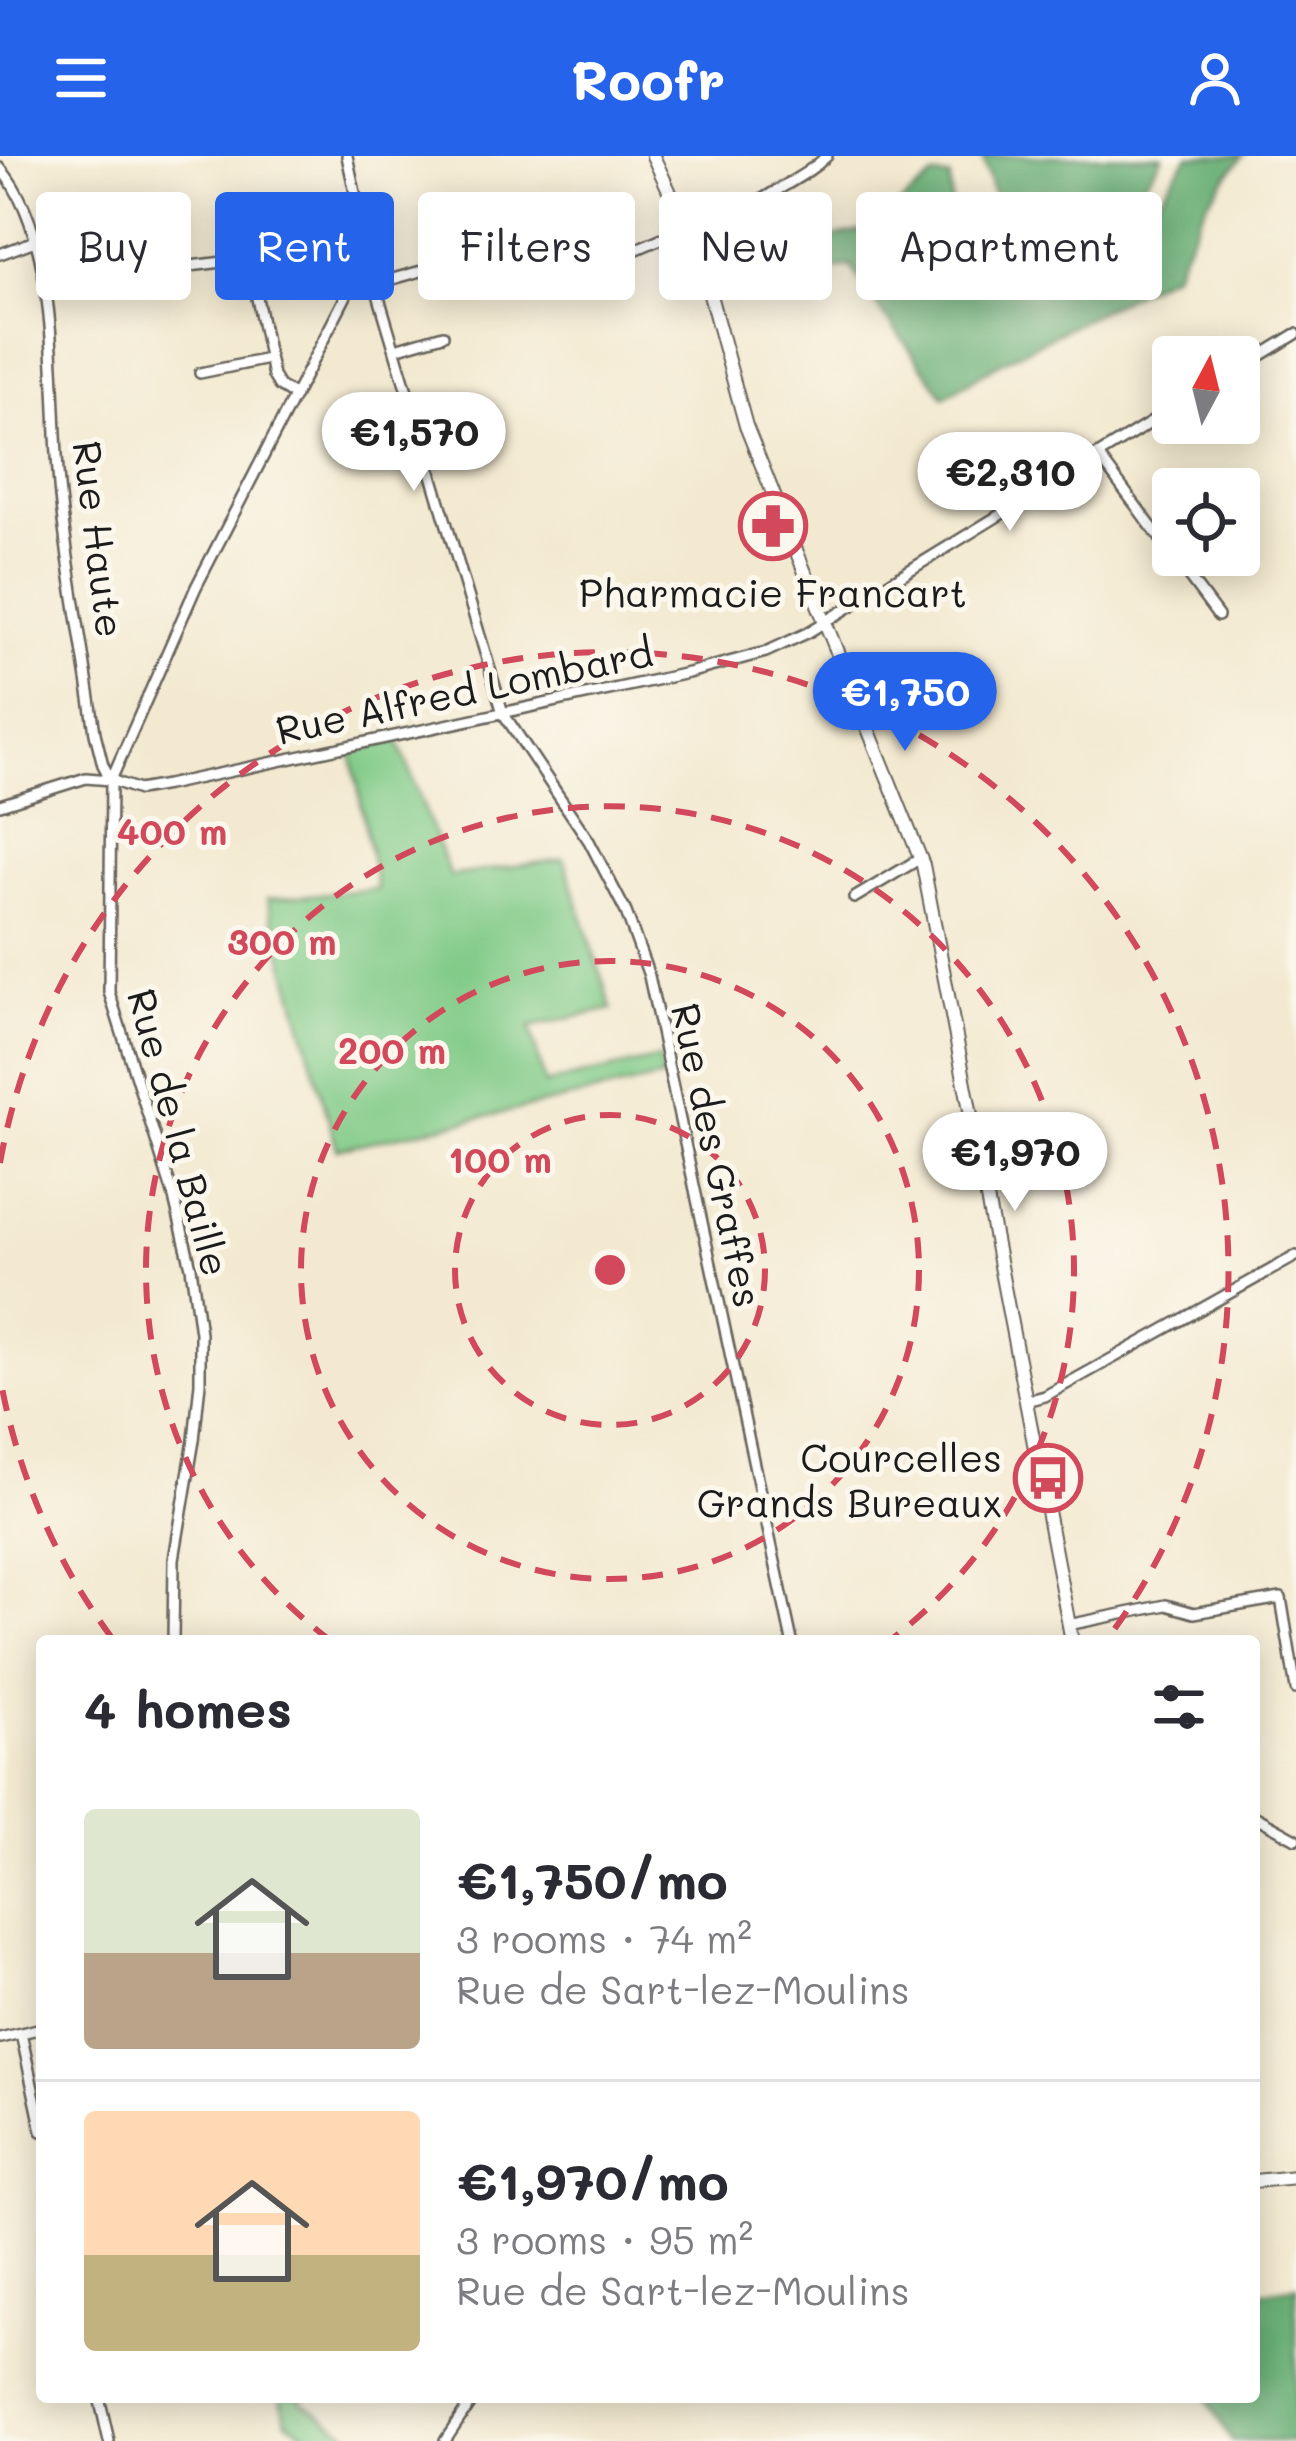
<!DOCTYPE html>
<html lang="en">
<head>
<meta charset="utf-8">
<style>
	body { margin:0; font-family:Mali,sans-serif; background:#f2f2f3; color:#2b2b33; height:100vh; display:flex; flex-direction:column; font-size:45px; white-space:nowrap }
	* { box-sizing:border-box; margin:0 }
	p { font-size:39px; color:#7c7c81 }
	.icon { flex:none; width:66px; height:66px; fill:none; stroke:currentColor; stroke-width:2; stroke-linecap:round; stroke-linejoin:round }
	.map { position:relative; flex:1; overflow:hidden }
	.details { position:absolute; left:36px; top:1479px; width:1224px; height:768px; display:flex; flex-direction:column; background:#fff; border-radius:12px; box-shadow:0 6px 30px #0003 }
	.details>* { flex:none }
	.top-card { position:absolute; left:36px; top:36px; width:1224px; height:108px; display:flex; gap:24px }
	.needle { width:78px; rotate:7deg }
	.tools { position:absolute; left:1152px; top:180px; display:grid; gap:24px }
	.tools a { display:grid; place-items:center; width:108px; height:108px; border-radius:12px; background:#fff; box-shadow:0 6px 30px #0003; font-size:60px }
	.price { position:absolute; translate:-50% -102px; padding:0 27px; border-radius:42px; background:#fff; color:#222; font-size:39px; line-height:78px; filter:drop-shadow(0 3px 6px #0008) }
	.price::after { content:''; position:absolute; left:50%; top:72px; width:36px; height:27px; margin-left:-18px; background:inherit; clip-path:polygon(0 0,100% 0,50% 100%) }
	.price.on { background:#2563eb; color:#fff }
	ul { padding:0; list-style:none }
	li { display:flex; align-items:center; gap:36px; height:300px; padding:0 48px }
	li+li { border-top:3px solid #e1e1e2 }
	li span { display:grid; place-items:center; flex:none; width:336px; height:240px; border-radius:12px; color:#555 }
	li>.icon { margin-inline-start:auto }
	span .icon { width:144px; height:144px; fill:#fffc; stroke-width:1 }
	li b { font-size:51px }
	h2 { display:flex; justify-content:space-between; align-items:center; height:144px; padding:0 48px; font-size:51px }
	.chip { padding:0 42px; border-radius:12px; background:#fff; box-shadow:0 6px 30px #0003; font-size:42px; line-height:108px }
	.chip.on { background:#2563eb; color:#fff }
	header { display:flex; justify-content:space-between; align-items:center; height:156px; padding:0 48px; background:#2563eb; color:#fff; font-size:54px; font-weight:700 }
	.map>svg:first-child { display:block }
</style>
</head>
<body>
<header><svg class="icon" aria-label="menu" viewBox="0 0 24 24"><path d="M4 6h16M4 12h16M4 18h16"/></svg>Roofr<svg class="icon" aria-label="person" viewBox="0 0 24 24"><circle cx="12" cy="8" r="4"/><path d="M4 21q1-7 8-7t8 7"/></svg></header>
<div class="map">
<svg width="1296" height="2285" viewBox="0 0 1296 2285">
	<rect width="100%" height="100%" fill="#fbf7ec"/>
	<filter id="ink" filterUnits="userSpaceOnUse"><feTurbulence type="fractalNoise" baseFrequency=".00833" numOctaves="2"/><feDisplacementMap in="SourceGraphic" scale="24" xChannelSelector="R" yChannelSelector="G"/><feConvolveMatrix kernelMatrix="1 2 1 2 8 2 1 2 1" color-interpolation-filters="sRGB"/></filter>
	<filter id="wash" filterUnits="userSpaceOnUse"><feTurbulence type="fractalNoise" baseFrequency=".004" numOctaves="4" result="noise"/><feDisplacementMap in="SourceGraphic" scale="48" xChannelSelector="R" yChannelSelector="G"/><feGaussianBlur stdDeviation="2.7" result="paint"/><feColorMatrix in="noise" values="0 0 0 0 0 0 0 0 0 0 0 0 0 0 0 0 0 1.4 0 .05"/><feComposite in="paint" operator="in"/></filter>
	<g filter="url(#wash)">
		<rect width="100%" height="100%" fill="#f3e9d0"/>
		<path fill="#80ca87" stroke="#4e7352" stroke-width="3" d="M 398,584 L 450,720 L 564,703 L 612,853 L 530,871 L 545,928 L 660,902 L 663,922 L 337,993 L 267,743 L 377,733 L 351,594 Z
			M 280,2241 L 303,2241 L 301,2245 L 360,2285 L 318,2285 L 287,2265 Z"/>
		<path fill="#68ae74" stroke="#426548" stroke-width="3" d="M 982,0 L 1163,0 L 1126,54 L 1092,87 C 1146,71 1157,43 1188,0 L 1243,0 L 1207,46 L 1173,117 L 996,209 L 944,241 C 914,196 879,156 851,110 L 821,116 L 805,99 L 823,83 L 865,74 L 879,54 L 898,50 L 933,21 L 950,21 L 952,58 L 983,68 L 998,52 Z
			M 1296,2130 L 1296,2285 L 1232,2285 L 1206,2241 L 1254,2241 L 1254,2137 Z"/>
	</g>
	<g filter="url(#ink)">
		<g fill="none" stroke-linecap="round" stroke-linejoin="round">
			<g stroke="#67645b" stroke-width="14">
				<path id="street" d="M 347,0 L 375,128 L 503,557 L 589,685 L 626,756 L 649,820 L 792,1485
					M 0,12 C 63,84 50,247 60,341 C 69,420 84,498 95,577 L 103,609 L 111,624
					M 694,84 C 720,73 738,60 761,44 C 784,29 807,19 827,0
					M 0,98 L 35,85
					M 623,99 L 688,71
					M 249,103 L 273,220 L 279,230 L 295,240
					M 45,120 L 140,116 L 365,89
					M 375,128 L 581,70
					M 395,193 L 443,179
					M 1239,213 L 1296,178
					M 200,217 L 268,203
					M 1098,299 L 1218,460
					M 0,649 L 86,622 L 111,624 L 139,634 L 167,629 L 688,517 L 766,496 L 807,477 L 1173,253
					M 854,742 L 921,702
					M 1026,1245 L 1045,1240 L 1296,1100
					M 1068,1469 L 1166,1449 L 1194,1457 L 1281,1442 L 1296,1533
					M 173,1485 L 174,1403 L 194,1284 L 200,1227 L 200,1177 L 191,1111 L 173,1038 L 109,836 L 111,624 L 196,431 L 348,136 L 369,107
					M 1254,1660 L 1296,1683
					M 21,1877 L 42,1975
					M 0,1882 L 42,1872
					M 99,2241 L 109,2285
					M 445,2285 L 474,2241"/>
			</g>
			<g stroke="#67645b" stroke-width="16">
				<path id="secondary" d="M 653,0 L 699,99 L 746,270 L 923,709 L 1072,1485
					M 1254,2025 L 1296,2021"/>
			</g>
			<use href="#street" stroke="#fff" stroke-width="9"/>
			<use href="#secondary" stroke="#fff" stroke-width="12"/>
		</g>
	</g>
	<g fill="none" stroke="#d1495b" stroke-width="6" stroke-dasharray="21 15">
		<circle cx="610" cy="1114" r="155"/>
		<circle cx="610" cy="1114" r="309"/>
		<path d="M331 1485A464 464 0 1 1 889 1485"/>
		<path d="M112 1482A619 619 0 0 1 0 1221M0 1007A619 619 0 1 1 1108 1482"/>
	</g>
	<defs>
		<g id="pharmacy-ring" transform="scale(3.45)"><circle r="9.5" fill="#fbf7ec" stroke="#d1495b" stroke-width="1.5"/><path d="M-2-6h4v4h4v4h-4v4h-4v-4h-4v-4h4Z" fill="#d1495b"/></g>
		<g id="bus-ring" transform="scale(3.45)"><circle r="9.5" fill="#fbf7ec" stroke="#d1495b" stroke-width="1.5"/><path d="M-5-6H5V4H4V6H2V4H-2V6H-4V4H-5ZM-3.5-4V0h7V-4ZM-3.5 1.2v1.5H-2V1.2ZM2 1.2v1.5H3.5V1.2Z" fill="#d1495b"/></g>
	</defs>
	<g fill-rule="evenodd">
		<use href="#pharmacy-ring" x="773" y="370"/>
		<use href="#bus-ring" x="1048" y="1322"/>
	</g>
	<g text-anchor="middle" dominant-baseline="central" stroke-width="10" stroke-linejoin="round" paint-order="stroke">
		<g font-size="39" fill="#1c1c1c" stroke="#fbf7ec">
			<text transform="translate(100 383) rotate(83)">Rue Haute</text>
			<text transform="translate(464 534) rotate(-12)">Rue Alfred Lombard</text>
			<text transform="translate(180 976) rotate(75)">Rue de la Baille</text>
			<text transform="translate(718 999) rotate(78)">Rue des Graffes</text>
		</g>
		<g font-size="39" fill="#1c1c1c" stroke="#fbf7ec">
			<text x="773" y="435">Pharmacie Francart</text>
			<text x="1002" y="1300" text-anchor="end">Courcelles<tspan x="1002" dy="45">Grands Bureaux</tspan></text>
		</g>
	</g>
	<circle cx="610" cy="1114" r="18" fill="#d1495b" stroke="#fbf7ec" stroke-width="6"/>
	<g font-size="36" text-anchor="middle" font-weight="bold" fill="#d1495b" stroke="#fbf7ec" stroke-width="10" stroke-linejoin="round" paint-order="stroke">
		<text x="172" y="689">400 m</text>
		<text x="282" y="799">300 m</text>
		<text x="392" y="908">200 m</text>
		<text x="500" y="1017">100 m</text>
	</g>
</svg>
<div class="tools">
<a><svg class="needle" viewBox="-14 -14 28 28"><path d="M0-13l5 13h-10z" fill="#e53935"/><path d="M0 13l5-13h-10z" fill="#7c7c81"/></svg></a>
<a><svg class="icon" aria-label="locate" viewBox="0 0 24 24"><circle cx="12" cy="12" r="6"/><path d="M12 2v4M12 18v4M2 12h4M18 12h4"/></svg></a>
</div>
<b class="price" style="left:414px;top:338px">€1,570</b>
<b class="price" style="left:1010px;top:378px">€2,310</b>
<b class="price on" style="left:905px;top:598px">€1,750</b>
<b class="price" style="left:1015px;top:1058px">€1,970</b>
<div class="top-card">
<a class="chip">Buy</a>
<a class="chip on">Rent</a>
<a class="chip">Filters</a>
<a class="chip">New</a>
<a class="chip">Apartment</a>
</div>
<section class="details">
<h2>4 homes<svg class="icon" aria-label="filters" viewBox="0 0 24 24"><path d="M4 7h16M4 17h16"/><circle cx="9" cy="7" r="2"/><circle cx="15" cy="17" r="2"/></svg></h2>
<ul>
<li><span style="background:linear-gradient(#dfe7d0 60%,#b9a48a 0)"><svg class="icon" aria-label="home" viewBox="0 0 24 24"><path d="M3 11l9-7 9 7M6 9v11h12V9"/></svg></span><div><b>€1,750/mo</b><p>3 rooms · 74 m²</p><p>Rue de Sart-lez-Moulins</p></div></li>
<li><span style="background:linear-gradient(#ffd9b3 60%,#c2b280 0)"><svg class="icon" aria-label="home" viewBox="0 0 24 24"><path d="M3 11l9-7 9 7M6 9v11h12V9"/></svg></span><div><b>€1,970/mo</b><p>3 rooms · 95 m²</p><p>Rue de Sart-lez-Moulins</p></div></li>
</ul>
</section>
</div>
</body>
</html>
